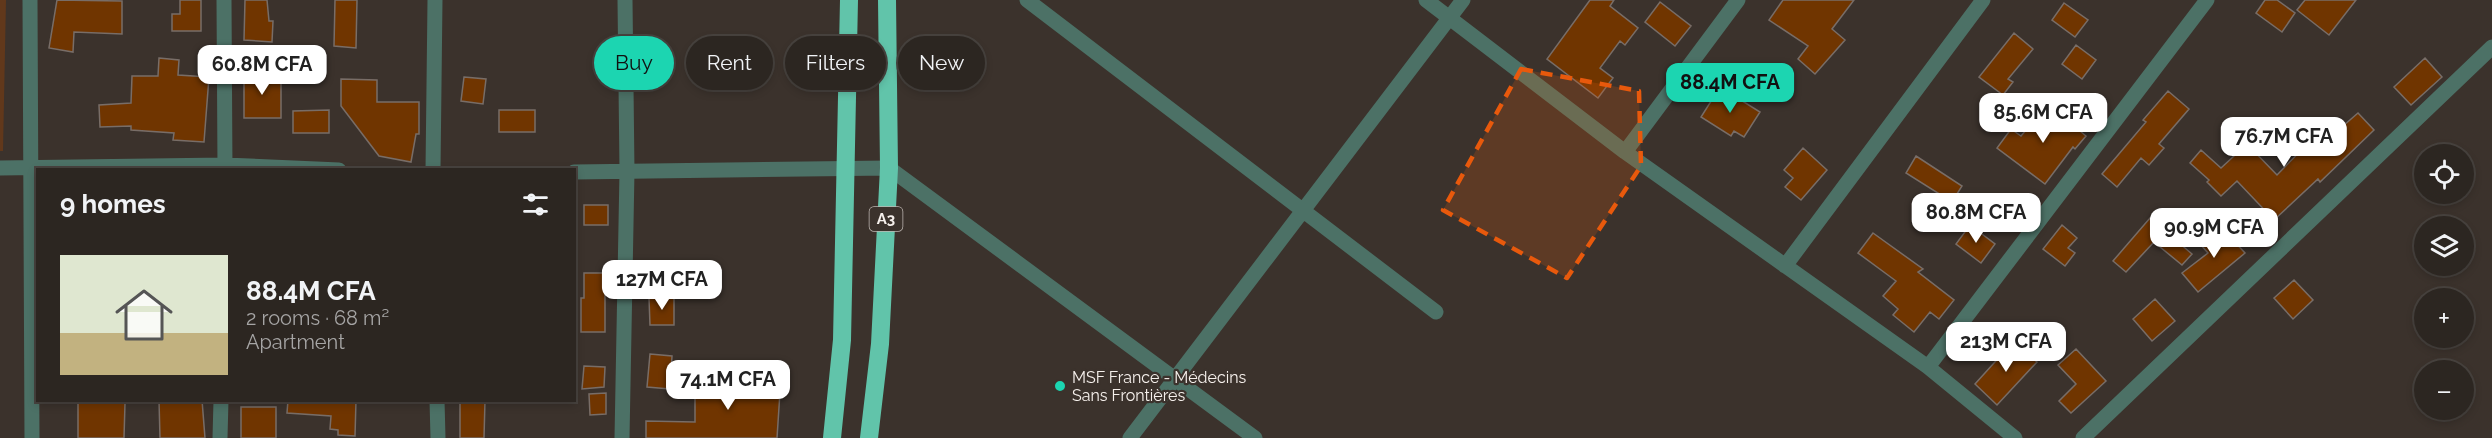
<!DOCTYPE html>
<html lang="en">
<head>
<meta charset="utf-8">
<style>
	body { margin:0; font-family:Raleway,sans-serif; background:#38322e; color:#f1f3f6; height:100vh; display:flex; flex-direction:column; font-size:22px; white-space:nowrap }
	* { box-sizing:border-box; margin:0 }
	p { font-size:20px; color:#a6a5a5 }
	.icon { flex:none; width:33px; height:33px; fill:none; stroke:currentColor; stroke-width:2; stroke-linecap:round; stroke-linejoin:round }
	.map { position:relative; flex:1; overflow:hidden }
	.side { position:absolute; left:36px; top:168px; width:540px; height:234px; display:flex; flex-direction:column; background:#2c2621; border-radius:0px; box-shadow:0 3px 9px #0003,0 0 0 2px #48433f }
	.side>* { flex:none }
	.top-card { position:absolute; left:594px; top:36px; width:570px; height:54px; display:flex; gap:12px }
	.buttons { position:absolute; left:2414px; top:144px; display:grid; gap:12px }
	.buttons a { display:grid; place-items:center; width:60px; height:60px; border-radius:50%; background:#2c2621; box-shadow:0 3px 9px #0003,0 0 0 2px #48433f; font-size:30px }
	.price { position:absolute; translate:-50% -51px; padding:0 14px; border-radius:12px; background:#fff; color:#222; font-size:20px; line-height:39px; filter:drop-shadow(0 2px 3px #0008) }
	.price::after { content:''; position:absolute; left:50%; top:36px; width:18px; height:14px; margin-left:-9px; background:inherit; clip-path:polygon(0 0,100% 0,50% 100%) }
	.price.on { background:#1cd5b1; color:#111 }
	ul { padding:0; list-style:none }
	li { display:flex; align-items:center; gap:18px; height:150px; padding:0 24px }
	li+li { border-top:2px solid #48433f }
	li span { display:grid; place-items:center; flex:none; width:168px; height:120px; border-radius:0px; color:#555 }
	li>.icon { margin-inline-start:auto }
	span .icon { width:72px; height:72px; fill:#fffc; stroke-width:1 }
	li b { font-size:26px }
	h2 { display:flex; justify-content:space-between; align-items:center; height:72px; padding:0 24px; font-size:26px }
	.tag { padding:0 21px; border-radius:27px; background:#2c2621; box-shadow:0 3px 9px #0003,0 0 0 2px #48433f; font-size:21px; line-height:54px }
	.tag.on { background:#1cd5b1; color:#111 }
	.map>svg:first-child { display:block }
</style>
</head>
<body>
<div class="map">
<svg width="2492" height="438" viewBox="0 0 2492 438">
	<rect width="100%" height="100%" fill="#3b322c"/>
	<path fill="#61381b" d="M 0,0 L 6,0 L 3,151 L 0,151 Z"/>
	<path fill="#703500" stroke="#786d67" stroke-width="1.5" d="M 57,0 L 122,1 L 122,34 L 74,32 L 73,52 L 49,48 Z
		M 180,0 L 201,0 L 201,31 L 172,31 L 172,14 L 180,14 Z
		M 245,0 L 267,0 L 269,21 L 273,21 L 272,42 L 244,40 Z
		M 335,0 L 357,0 L 356,48 L 334,46 Z
		M 1590,0 L 1614,0 L 1610,6 L 1638,28 L 1625,45 L 1620,41 L 1600,68 L 1613,78 L 1598,98 L 1547,59 Z
		M 1783,0 L 1854,0 L 1832,29 L 1845,40 L 1815,74 L 1798,59 L 1808,46 L 1769,20 Z
		M 2265,0 L 2277,0 L 2295,13 L 2282,32 L 2256,13 Z
		M 2305,0 L 2356,0 L 2329,35 L 2297,10 Z
		M 1660,2 L 1691,26 L 1675,46 L 1645,22 Z
		M 2064,3 L 2088,20 L 2075,37 L 2052,20 Z
		M 2014,33 L 2033,49 L 2008,79 L 2013,82 L 2003,95 L 1979,77 Z
		M 2076,45 L 2096,60 L 2082,79 L 2062,64 Z
		M 159,58 L 179,60 L 178,75 L 209,77 L 204,142 L 173,140 L 174,133 L 131,130 L 131,126 L 100,127 L 99,105 L 131,103 L 132,76 L 158,76 Z
		M 2425,58 L 2442,77 L 2411,105 L 2394,87 Z
		M 244,74 L 281,74 L 281,118 L 244,118 Z
		M 464,77 L 486,79 L 483,104 L 461,101 Z
		M 341,79 L 377,80 L 377,102 L 419,102 L 419,134 L 416,134 L 411,162 L 379,156 L 341,106 Z
		M 1720,87 L 1760,112 L 1744,137 L 1734,131 L 1731,136 L 1701,117 Z
		M 2168,91 L 2189,109 L 2159,144 L 2164,148 L 2149,165 L 2141,158 L 2117,187 L 2102,174 L 2146,122 L 2143,120 Z
		M 2048,104 L 2086,136 L 2075,149 L 2073,147 L 2045,184 L 1997,148 L 2011,129 L 2021,136 Z
		M 329,110 L 329,133 L 293,133 L 293,111 Z
		M 499,110 L 535,110 L 535,132 L 499,132 Z
		M 2358,113 L 2374,130 L 2320,182 L 2318,179 L 2274,220 L 2237,181 L 2221,196 L 2207,182 L 2209,180 L 2190,163 L 2201,150 L 2221,168 L 2247,144 L 2277,175 L 2320,131 L 2328,139 Z
		M 1803,148 L 1827,170 L 1801,200 L 1785,187 L 1793,178 L 1784,170 Z
		M 1916,156 L 1962,186 L 1952,202 L 1906,173 Z
		M 584,205 L 608,205 L 608,225 L 584,225 Z
		M 2150,218 L 2192,254 L 2182,265 L 2154,242 L 2126,272 L 2113,261 Z
		M 1970,225 L 1995,244 L 1981,263 L 1956,244 Z
		M 2062,225 L 2077,238 L 2068,248 L 2075,253 L 2065,266 L 2043,249 Z
		M 2220,226 L 2245,253 L 2198,292 L 2182,273 L 2208,253 L 2200,244 Z
		M 1873,233 L 1923,269 L 1918,272 L 1954,300 L 1939,319 L 1930,312 L 1914,332 L 1893,315 L 1898,309 L 1883,296 L 1896,281 L 1858,253 Z
		M 584,273 L 605,273 L 605,332 L 581,332 L 581,298 L 584,298 Z
		M 2294,280 L 2313,300 L 2293,319 L 2274,298 Z
		M 649,298 L 674,298 L 674,325 L 650,325 Z
		M 2155,299 L 2175,321 L 2152,341 L 2133,319 Z
		M 2013,342 L 2037,362 L 1997,405 L 1975,384 Z
		M 2076,349 L 2106,381 L 2071,413 L 2059,401 L 2076,384 L 2058,365 Z
		M 650,354 L 672,356 L 670,389 L 647,387 Z
		M 584,366 L 605,367 L 604,387 L 582,389 Z
		M 723,366 L 763,368 L 761,390 L 780,392 L 777,438 L 646,438 L 646,421 L 695,422 L 695,392 L 721,392 Z
		M 606,393 L 606,414 L 590,415 L 589,394 Z
		M 159,400 L 202,400 L 205,438 L 160,438 Z
		M 288,400 L 356,400 L 355,436 L 338,435 L 338,430 L 330,429 L 331,416 L 287,413 Z
		M 460,400 L 485,400 L 484,438 L 460,438 Z
		M 78,402 L 125,403 L 124,438 L 78,438 Z
		M 241,407 L 276,407 L 276,438 L 241,438 Z"/>
	<g fill="none" stroke-linecap="round" stroke-linejoin="round">
		<path stroke="#4c7166" stroke-width="15" d="M 30,0 L 32,438
			M 224,0 L 225,170
			M 1027,0 L 1436,312
			M 1426,0 L 1625,152 L 1928,367 L 2015,438
			M 1625,152 L 1738,0
			M 0,168 L 225,165 L 339,170
			M 433,170 L 435,0
			M 574,172 L 889,168 L 1255,438
			M 1785,266 L 1983,0
			M 1928,367 L 2207,0
			M 437,400 L 438,438
			M 220,438 L 221,400
			M 622,438 L 627,171 L 625,0
			M 1130,438 L 1463,0
			M 2083,438 L 2492,47"/>
		<path stroke="#61c4aa" stroke-width="18" d="M 832,438 L 842,340 L 849,0
			M 869,438 L 880,344 L 889,168 L 887,0"/>
	</g>
	<path fill="#e8590c" fill-opacity="0.2" stroke="#e8590c" stroke-width="4.5" stroke-dasharray="12 8" stroke-linejoin="round" d="M 1521,69 L 1639,91 L 1641,166 L 1567,278 L 1443,210 Z"/>
	<circle fill="#1cd5b1" stroke="#3b322c" stroke-width="2" cx="1060" cy="386" r="6"/>
	<g text-anchor="middle" dominant-baseline="central" stroke-width="4.5" stroke-linejoin="round" paint-order="stroke">
		<rect fill="#3b322c" stroke="#beb7b2" stroke-width="1.5" x="869.5" y="207" width="33" height="24" rx="4.5"/>
		<g font-size="15" font-weight="bold" fill="#f6f0ec">
			<text x="886" y="219">A3</text>
		</g>
		<g font-size="16" fill="#f6f0ec" stroke="#3b322c" text-anchor="start">
			<text x="1072" y="377">MSF France - Médecins<tspan x="1072" dy="18">Sans Frontières</tspan></text>
		</g>
	</g>
</svg>
<div class="buttons">
<a><svg class="icon" aria-label="locate" viewBox="0 0 24 24"><circle cx="12" cy="12" r="6"/><path d="M12 2v4M12 18v4M2 12h4M18 12h4"/></svg></a>
<a><svg class="icon" aria-label="layers" viewBox="0 0 24 24"><path d="M12 4l9 5-9 5-9-5zM3 14l9 5 9-5"/></svg></a>
<a>+</a>
<a>−</a>
</div>
<b class="price" style="left:262px;top:96px">60.8M CFA</b>
<b class="price on" style="left:1730px;top:114px">88.4M CFA</b>
<b class="price" style="left:2043px;top:144px">85.6M CFA</b>
<b class="price" style="left:2284px;top:168px">76.7M CFA</b>
<b class="price" style="left:1976px;top:244px">80.8M CFA</b>
<b class="price" style="left:2214px;top:259px">90.9M CFA</b>
<b class="price" style="left:662px;top:311px">127M CFA</b>
<b class="price" style="left:2006px;top:373px">213M CFA</b>
<b class="price" style="left:728px;top:411px">74.1M CFA</b>
<div class="top-card">
<a class="tag on">Buy</a>
<a class="tag">Rent</a>
<a class="tag">Filters</a>
<a class="tag">New</a>
</div>
<section class="side">
<h2>9 homes<svg class="icon" aria-label="filters" viewBox="0 0 24 24"><path d="M4 7h16M4 17h16"/><circle cx="9" cy="7" r="2"/><circle cx="15" cy="17" r="2"/></svg></h2>
<ul>
<li><span style="background:linear-gradient(#dfe7d0 65%,#c2b280 0)"><svg class="icon" aria-label="home" viewBox="0 0 24 24"><path d="M3 11l9-7 9 7M6 9v11h12V9"/></svg></span><div><b>88.4M CFA</b><p>2 rooms · 68 m²</p><p>Apartment</p></div></li>
</ul>
</section>
</div>
</body>
</html>
